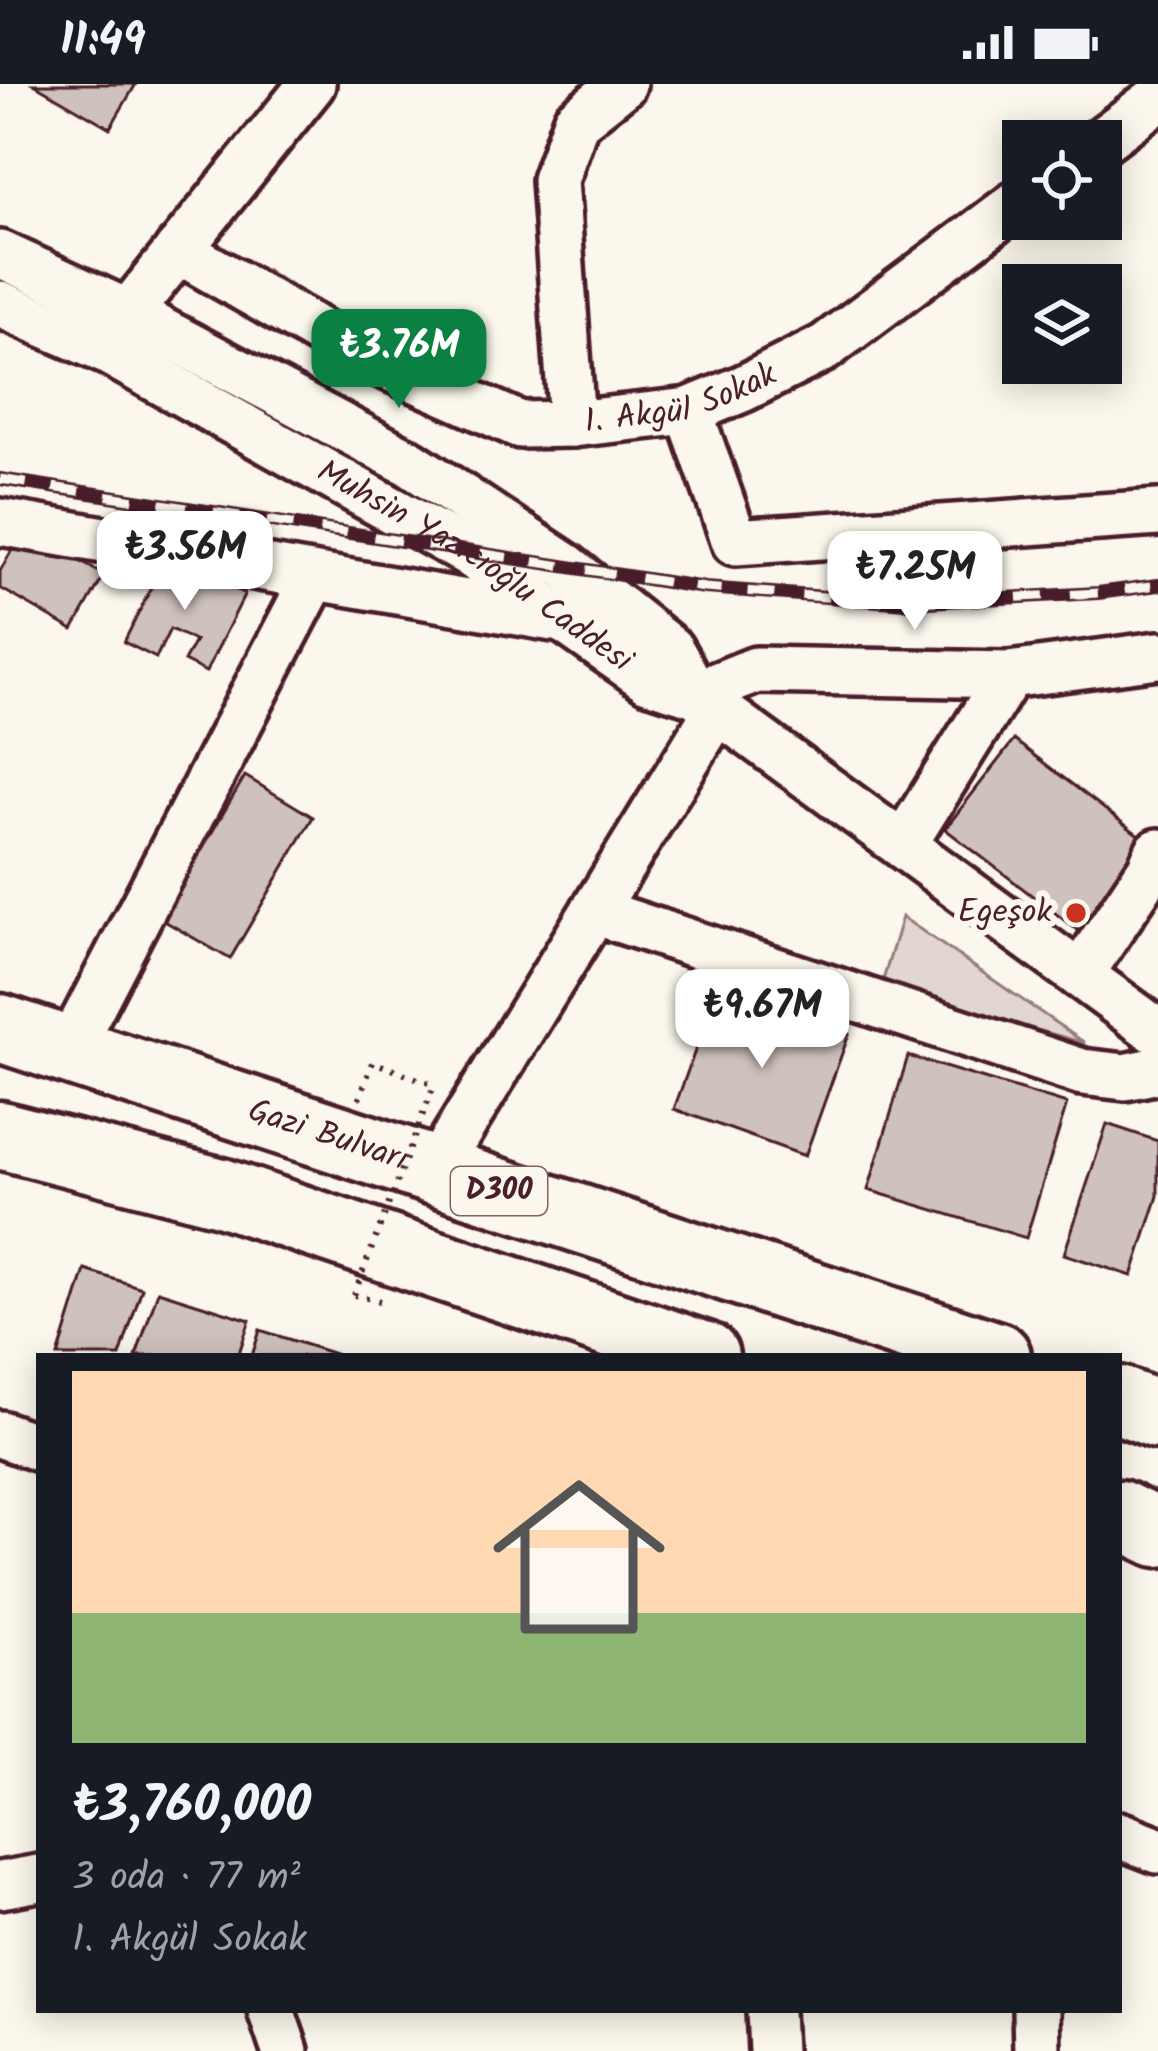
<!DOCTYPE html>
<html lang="tr">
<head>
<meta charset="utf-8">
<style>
	body { margin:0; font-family:Kalam,sans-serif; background:#20242c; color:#f1f3f6; height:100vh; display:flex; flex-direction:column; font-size:45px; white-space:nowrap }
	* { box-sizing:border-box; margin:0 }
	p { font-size:39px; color:#9ea1a6 }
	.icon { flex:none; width:66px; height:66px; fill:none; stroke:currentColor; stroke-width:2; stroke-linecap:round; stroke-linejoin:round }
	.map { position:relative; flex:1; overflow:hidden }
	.sheet { position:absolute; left:36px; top:1269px; width:1086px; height:660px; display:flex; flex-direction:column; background:#171b24; border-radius:0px; box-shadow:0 6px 30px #0003 }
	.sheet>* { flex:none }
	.tools { position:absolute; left:1002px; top:36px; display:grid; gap:24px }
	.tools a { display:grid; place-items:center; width:120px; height:120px; border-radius:0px; background:#171b24; box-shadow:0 6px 30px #0003; font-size:60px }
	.price { position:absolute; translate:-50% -102px; padding:0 27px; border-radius:24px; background:#fff; color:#222; font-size:39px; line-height:78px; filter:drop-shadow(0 3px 6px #0008) }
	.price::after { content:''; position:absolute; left:50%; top:72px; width:36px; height:27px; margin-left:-18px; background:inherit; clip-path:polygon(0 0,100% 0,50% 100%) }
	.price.current { background:#0b8043; color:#fff }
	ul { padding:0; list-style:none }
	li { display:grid; align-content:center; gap:24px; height:636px; padding:0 36px }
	li span { display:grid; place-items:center; height:372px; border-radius:0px; color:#555 }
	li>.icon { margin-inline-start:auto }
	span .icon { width:216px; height:216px; fill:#fffc; stroke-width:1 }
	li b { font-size:51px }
	.status { display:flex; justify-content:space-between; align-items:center; height:84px; padding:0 60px; background:#171b24; direction:ltr }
	.status svg { height:33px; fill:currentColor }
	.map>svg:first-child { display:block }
</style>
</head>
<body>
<div class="status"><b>11:49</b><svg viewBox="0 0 49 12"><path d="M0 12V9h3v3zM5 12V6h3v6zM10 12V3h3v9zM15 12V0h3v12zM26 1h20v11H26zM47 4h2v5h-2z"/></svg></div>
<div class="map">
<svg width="1158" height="1967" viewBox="0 0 1158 1967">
	<rect width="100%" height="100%" fill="#fbf7ec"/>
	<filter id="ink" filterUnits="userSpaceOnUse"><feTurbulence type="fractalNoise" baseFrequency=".00833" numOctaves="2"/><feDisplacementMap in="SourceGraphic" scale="24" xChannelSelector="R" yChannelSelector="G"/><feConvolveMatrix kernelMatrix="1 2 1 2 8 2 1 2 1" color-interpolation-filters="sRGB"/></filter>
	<g filter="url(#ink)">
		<path fill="#e2d7d0" stroke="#967b7e" stroke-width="3" d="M 902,833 L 1085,959 L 881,903 Z"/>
		<path fill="#cfc2bc" stroke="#4a1f2b" stroke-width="3" d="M 34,0 L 136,0 L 110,44 Z
			M 24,445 L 104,491 L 73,546 L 0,504 L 0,487 Z
			M 167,472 L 245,510 L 206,588 L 184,577 L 195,557 L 170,545 L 156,574 L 124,558 Z
			M 1014,656 L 1153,762 L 1085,852 L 945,745 Z
			M 245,692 L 313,733 L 230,875 L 161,835 Z
			M 718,903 L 849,950 L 805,1072 L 674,1025 Z
			M 908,972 L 1067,1020 L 1026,1154 L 868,1106 Z
			M 1107,1040 L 1158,1057 L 1158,1112 L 1132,1192 L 1064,1170 Z
			M 85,1186 L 142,1204 L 120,1272 L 58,1272 Z
			M 158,1207 L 250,1236 L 238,1272 L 136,1272 Z
			M 260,1246 L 341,1272 L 252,1272 Z"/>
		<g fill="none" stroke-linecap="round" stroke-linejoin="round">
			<g stroke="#4a1f2b" stroke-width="54">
				<g id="minor">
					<path d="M 1101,57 L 1158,14"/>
					<path id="s1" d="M 178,166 L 357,269 L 520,341 L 572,340 L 689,327 L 744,304 L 824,264 L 1023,115"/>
					<path d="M 0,170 L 128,229 L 410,379 L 567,483 L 670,565 L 696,610"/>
					<path id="s2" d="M 0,220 L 109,268 L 469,469 L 648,595 L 696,610 L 1158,948"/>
					<path d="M 116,253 L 128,229 L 312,0"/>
					<path d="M 689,327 L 735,458 L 1158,429"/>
					<path d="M 572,340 L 555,96 L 576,37 L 623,0"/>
					<path d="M 0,438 L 553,534"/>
					<path d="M 696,610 L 756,586 L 1009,591 L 1158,571"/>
					<path d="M 903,761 L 1009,591"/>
					<path d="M 594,827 L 1082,988 L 1125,993 L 1158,986"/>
					<path d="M 1080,891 L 1150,786 L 1158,768"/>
					<path d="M 69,966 L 314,494"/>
					<path d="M 435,1086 L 718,625"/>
					<path d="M 0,1350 L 39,1364"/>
					<path d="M 1119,1751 L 1158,1766"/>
					<path d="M 0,1801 L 39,1794"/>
					<path d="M 271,1926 L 285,1967"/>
					<path d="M 770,1926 L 772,1967"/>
					<path d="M 1036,1926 L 1037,1967"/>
				</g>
			</g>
			<g stroke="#4a1f2b" stroke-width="75">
				<g id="highway">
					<path id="s3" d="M 0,944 L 997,1272"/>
					<path d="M 0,1051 L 221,1108 L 705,1272"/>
					<path d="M 1119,1316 L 1158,1331"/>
					<path d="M 1119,1430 L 1158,1449"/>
				</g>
			</g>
			<path stroke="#4a1f2b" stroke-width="6" stroke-dasharray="3 9" stroke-linecap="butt" d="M 359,1015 L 373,978 L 434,1001
				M 354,1211 L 380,1217"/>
			<use href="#minor" stroke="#fbf7ec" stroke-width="45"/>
			<use href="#highway" stroke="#fbf7ec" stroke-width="66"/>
			<g stroke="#4a1f2b" stroke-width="14">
				<path id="rail" d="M 0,395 L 705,504 L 907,519 L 1098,509 L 1158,501"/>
			</g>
			<use href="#rail" stroke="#fbf7ec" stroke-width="9" stroke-dasharray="27" stroke-linecap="butt"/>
			<path stroke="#4a1f2b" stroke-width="6" stroke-dasharray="3 9" stroke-linecap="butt" d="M 354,1211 L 434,1001"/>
		</g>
	</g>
	<circle fill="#c8321e" stroke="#fbf7ec" stroke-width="4.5" cx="1076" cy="829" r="12"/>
	<g text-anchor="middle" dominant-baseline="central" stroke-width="12" stroke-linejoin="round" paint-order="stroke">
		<rect fill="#fbf7ec" stroke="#7f6065" stroke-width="3" x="451" y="1083" width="96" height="48" rx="9"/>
		<g font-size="30" font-weight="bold" fill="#4a1f2b">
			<text x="499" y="1107">D300</text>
		</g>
		<g font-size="33" fill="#4a1f2b" stroke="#fbf7ec">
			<text stroke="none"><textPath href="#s1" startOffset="549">1. Akgül Sokak</textPath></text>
			<text stroke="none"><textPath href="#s2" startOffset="543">Muhsin Yazıcıoğlu Caddesi</textPath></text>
			<text stroke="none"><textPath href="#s3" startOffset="345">Gazi Bulvarı</textPath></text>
		</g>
		<g font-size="33" fill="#4a1f2b" stroke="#fbf7ec" text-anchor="end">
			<text x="1052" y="829">Egeşok</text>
		</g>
	</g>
</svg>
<div class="tools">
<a><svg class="icon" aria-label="locate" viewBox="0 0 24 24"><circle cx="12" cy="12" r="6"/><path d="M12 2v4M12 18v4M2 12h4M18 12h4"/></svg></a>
<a><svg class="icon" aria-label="layers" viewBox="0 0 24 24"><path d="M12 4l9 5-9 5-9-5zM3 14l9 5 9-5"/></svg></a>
</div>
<b class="price current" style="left:399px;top:327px">₺3.76M</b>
<b class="price" style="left:185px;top:529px">₺3.56M</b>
<b class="price" style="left:915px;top:549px">₺7.25M</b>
<b class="price" style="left:762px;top:987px">₺9.67M</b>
<section class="sheet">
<ul>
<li><span style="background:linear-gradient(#ffd9b3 65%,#8fb573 0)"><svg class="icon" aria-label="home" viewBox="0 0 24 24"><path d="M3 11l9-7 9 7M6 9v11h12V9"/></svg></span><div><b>₺3,760,000</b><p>3 oda · 77 m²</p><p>1. Akgül Sokak</p></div></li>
</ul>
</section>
</div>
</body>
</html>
